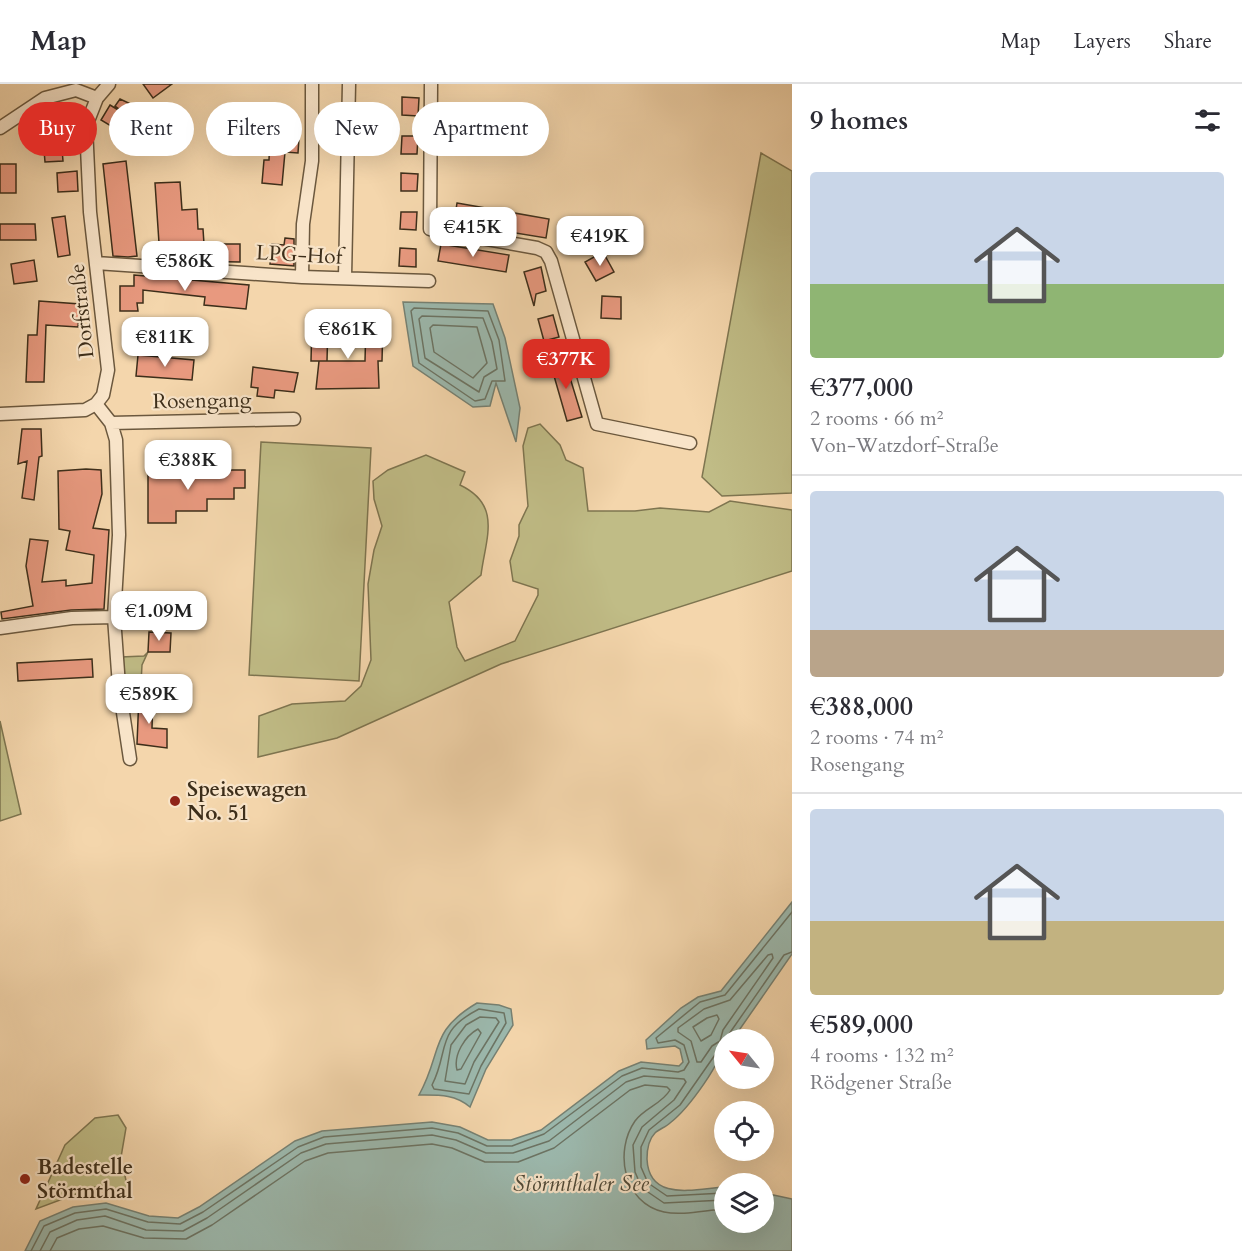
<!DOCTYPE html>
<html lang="en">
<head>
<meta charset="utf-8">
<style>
	body { margin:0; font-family:Cardo,serif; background:#f2f2f3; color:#2b2b33; height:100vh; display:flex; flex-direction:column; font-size:22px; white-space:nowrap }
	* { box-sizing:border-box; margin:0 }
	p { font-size:20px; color:#7c7c81 }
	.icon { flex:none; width:33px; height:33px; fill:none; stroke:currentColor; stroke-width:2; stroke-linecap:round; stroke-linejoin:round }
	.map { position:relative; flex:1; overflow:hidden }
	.panel { display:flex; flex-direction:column; background:#fff; width:450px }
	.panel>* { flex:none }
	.hud { position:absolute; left:18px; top:18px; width:570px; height:54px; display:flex; gap:12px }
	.needle { width:39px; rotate:300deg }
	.tools { position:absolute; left:714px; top:945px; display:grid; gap:12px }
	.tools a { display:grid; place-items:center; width:60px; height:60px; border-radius:50%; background:#fff; box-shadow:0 6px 24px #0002; font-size:30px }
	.price { position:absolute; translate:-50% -51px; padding:0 14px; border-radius:12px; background:#fff; color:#222; font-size:20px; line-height:39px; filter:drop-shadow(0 2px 3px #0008) }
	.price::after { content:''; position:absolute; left:50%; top:36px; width:18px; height:14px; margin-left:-9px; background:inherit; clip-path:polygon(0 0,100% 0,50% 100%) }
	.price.on { background:#d93025; color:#fff }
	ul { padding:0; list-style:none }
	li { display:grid; align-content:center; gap:12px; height:318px; padding:0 18px }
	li+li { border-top:2px solid #e1e1e2 }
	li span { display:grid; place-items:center; height:186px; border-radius:6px; color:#555 }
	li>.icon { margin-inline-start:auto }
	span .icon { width:108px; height:108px; fill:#fffc; stroke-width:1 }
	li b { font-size:26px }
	h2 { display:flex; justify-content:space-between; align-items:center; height:72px; padding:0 18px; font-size:26px }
	.pill { padding:0 21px; border-radius:27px; background:#fff; box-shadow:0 6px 24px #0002; font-size:21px; line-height:54px }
	.pill.on { background:#d93025; color:#fff }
	header { display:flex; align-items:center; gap:36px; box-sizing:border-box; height:84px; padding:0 30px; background:#fff; border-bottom:2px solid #e1e1e2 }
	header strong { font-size:28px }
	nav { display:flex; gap:33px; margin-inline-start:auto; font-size:21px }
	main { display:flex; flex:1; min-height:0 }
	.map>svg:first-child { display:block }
</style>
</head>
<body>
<header>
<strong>Map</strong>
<nav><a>Map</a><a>Layers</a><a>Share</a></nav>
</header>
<main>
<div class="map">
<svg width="792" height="1167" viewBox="0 0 792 1167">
	<rect width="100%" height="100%" fill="#f4d6ac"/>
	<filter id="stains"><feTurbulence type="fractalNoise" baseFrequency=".00333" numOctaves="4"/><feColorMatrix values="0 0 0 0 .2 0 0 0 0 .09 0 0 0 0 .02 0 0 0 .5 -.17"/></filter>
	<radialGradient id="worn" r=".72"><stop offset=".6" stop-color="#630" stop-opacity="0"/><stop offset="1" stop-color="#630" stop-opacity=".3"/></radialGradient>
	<path fill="#c0bc86" stroke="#7e7550" stroke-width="1.5" d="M 761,69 L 792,87 L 792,409 L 722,412 L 702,393 Z
		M 540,340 L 560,361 L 566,376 L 583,384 L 588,427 L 635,427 L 660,424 L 709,428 L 730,417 L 792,426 L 792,487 L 501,580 L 337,654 L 258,673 L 259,632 L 292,620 L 345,617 L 361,602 L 371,576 L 368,500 L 374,466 L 382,442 L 374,415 L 373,397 L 388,386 L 426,371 L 465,388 L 460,401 C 502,421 486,453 481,491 L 449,518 L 457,563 L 465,577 L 515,557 L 538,511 L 538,505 L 513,497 L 510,477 L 519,452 L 519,441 L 528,422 L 523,362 L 528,344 Z
		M 261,358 L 371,364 L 359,597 L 249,591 Z
		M 148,568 L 142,581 L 141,599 L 122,598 L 121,573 L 144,572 Z
		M 0,637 L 21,730 L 0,737 Z
		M 118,1031 L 126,1044 L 121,1073 L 128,1106 L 95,1103 L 36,1125 L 65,1061 L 95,1034 Z"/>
	<path fill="#9cb9ae" stroke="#768173" stroke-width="1.5" d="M 403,218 L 493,220 L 505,254 L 520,324 L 516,358 L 496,299 L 490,322 L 473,323 L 413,282 Z
		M 792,818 L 792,870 L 733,955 L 724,956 C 724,977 688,1025 670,1039 C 666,1043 659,1045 655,1049 C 648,1056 647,1066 647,1075 C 649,1118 694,1105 724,1103 L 724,1138 L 764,1138 L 764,1109 L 792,1115 L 792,1167 L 25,1167 L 40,1137 L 73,1123 L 106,1119 L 149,1132 L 178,1134 L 199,1123 L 295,1057 L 322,1047 L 432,1038 L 460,1043 L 488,1056 L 511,1056 L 541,1046 L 619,987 L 641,978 L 679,982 L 683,978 L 680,965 L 675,962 L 647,965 L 646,956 L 681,924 L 698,913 L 721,907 Z
		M 477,919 L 499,921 L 511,925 L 513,941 L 486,985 L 470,1023 C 455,1010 439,1011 419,1011 C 443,968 428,948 477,919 Z"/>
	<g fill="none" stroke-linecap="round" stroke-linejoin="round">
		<path stroke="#6c7464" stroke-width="1.5" d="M 414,224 L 488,227 L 499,256 L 505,297 L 492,297 L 485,315 L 475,317 L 419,279 L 411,227 Z
			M 422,232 L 483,234 L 492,258 L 497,285 L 484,293 L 479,308 L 425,274 L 419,235 Z
			M 433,241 L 477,243 L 487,279 L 473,294 L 434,268 L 430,244 Z
			M 772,870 L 773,874 L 723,946 L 720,957 L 712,962 L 701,978 L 697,978 L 691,957 L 678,948 L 678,944 L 704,925 L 730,916 L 768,871 Z
			M 479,925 L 504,929 L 506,939 L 481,982 L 469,1010 L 434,1005 L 432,1001 C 450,966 434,948 479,925 Z
			M 717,931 L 719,935 L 711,951 L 701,957 L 693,943 L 707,934 Z
			M 480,933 L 496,934 L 499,938 L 474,978 L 465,1000 L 445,997 L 451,961 L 466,941 Z
			M 478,945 L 481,949 L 461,985 L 457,986 C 453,971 465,952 478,945 Z
			M 728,956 L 729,950 L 784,871 L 792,868
			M 724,965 L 717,968 L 680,1021 L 649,1046 L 641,1063 L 641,1083 L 648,1099 L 667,1112 L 724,1109
			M 31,1167 L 44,1142 L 75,1129 L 106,1125 L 148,1138 L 180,1140 L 203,1128 L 298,1063 L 324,1053 L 432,1044 L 458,1049 L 487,1062 L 512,1062 L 544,1050 L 622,992 L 642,984 L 678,988 L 684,986 L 689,978 L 684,961 L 675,956 L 658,959 L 656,954 L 700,918 L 725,911 L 792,828
			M 40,1167 L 50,1148 L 77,1136 L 105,1132 L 146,1146 L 183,1147 L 207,1134 L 301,1069 L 326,1060 L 432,1051 L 456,1056 L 486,1069 L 513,1069 L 549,1057 L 626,998 L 644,992 L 684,995 L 686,998 L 674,1016 L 642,1043 L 633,1061 L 635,1088 L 642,1104 L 664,1119 L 724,1116
			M 50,1167 L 57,1154 L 79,1145 L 103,1142 L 144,1154 L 186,1155 L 212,1141 L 305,1077 L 328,1069 L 432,1060 L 452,1064 L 485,1078 L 518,1078 L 554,1064 L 630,1006 L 645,1001 L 667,1003 L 670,1006 C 662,1020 644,1024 635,1037 C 614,1067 623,1119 664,1128 C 682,1132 706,1126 724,1125"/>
	</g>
	<path fill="#e8997f" stroke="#3d2e1a" stroke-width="1.5" d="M 143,0 L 172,0 L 153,14 Z
		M 402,13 L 419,14 L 418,32 L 402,31 Z
		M 120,15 L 135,22 L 134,24 L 139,28 L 133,35 L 115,22 Z
		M 110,21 L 120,27 L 111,42 L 101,36 Z
		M 59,29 L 63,77 L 45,78 L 41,30 Z
		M 270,52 L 299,54 L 298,69 L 285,68 L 282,101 L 262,99 L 264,76 L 269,76 Z
		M 402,52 L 418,52 L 417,70 L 401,70 Z
		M 126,77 L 137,172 L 128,173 L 113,172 L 103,80 Z
		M 0,80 L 16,80 L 16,109 L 0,109 Z
		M 77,87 L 78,107 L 58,108 L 57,89 Z
		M 401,89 L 418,90 L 417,107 L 401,107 Z
		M 180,98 L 182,126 L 197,125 L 198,145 L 203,145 L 204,160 L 240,160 L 240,178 L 184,177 L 184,158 L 159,159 L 155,99 Z
		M 457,119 L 549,135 L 546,154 L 454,139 Z
		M 401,128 L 417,128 L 416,146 L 400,145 Z
		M 65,132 L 70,171 L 58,173 L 52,134 Z
		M 0,140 L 35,140 L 36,156 L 0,156 Z
		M 569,140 L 587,152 L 577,169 L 558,157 Z
		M 285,154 L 294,155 L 294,182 L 270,180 L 272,160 L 284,161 Z
		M 441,160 L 509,171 L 506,188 L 438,177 Z
		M 400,164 L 416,165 L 416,183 L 399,182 Z
		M 603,168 L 614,188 L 596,197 L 585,178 Z
		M 34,176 L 37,197 L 14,200 L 11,180 Z
		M 541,183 L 546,207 L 536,210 L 534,222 L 524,188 Z
		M 134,191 L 249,201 L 246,225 L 204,221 L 205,213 L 143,206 L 143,219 L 137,219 L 138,227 L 120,227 L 120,202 L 134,202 Z
		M 602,212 L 621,213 L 621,235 L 601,234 Z
		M 39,217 L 80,220 L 78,243 L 46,241 L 44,298 L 26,298 L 28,251 L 37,251 Z
		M 553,231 L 559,253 L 544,257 L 538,235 Z
		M 312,238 L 328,238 L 327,277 L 319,277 L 365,277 L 366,238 L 383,238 L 382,277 L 378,277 L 379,304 L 316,305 L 319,277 L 311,277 Z
		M 138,271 L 194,276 L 192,296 L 136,292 Z
		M 564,274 L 582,333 L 567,337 L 550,278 Z
		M 253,283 L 298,289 L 294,308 L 275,306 L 274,314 L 257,312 L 258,304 L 251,303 Z
		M 22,345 L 41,345 L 42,372 L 39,373 L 34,416 L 22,414 L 27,377 L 18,380 Z
		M 86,385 L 101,386 L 102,410 L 93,444 L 109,446 L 104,525 L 71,526 L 2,535 L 1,528 L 33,522 L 26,482 L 30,455 L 48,457 L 42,498 L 66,496 L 66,502 L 92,499 L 94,471 L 66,466 L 70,447 L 59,445 L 58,387 Z
		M 148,386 L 245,386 L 245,404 L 234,404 L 234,415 L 207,415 L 207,427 L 176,427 L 176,439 L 148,439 Z
		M 149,548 L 171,549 L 170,568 L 148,568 Z
		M 92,575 L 93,593 L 18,597 L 17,579 Z
		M 139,611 L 153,611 L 152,644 L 167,645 L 167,664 L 137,660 Z"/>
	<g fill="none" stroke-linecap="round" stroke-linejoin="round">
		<g stroke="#6b583e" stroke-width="15">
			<path id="street" d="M 431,0 L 430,145 L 537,164 L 546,168 L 551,177 L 597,340 L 690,359
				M 0,44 L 45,14 L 76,6 L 97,14
				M 96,179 L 302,193 L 429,197
				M 302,193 L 303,140 L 312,77 L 312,0
				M 345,193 L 349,0
				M 96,320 L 111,339 L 116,356 L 119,451 L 114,533 L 119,602 L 130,675
				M 0,330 L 85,326 L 96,320 L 103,311 L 108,286 L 90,128 L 86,42 L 97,14 L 109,0
				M 111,339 L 294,335
				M 0,544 L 72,534 L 114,533"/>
		</g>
		<use href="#street" stroke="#f8e4c9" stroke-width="12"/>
	</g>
	<g fill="#8f2418" stroke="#f8e4c9" stroke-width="2">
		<circle cx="175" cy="717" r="6"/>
		<circle cx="25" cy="1095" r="6"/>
	</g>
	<g text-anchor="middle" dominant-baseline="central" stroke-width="4.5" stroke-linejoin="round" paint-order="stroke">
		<g font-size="21" fill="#3d2e1a" stroke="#f8e4c9">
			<text transform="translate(299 171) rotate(3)">LPG-Hof</text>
			<text transform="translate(82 227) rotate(-96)">Dorfstraße</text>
			<text transform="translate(202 317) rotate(-1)">Rosengang</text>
		</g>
		<g font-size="21" font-weight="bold" fill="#3d2e1a" stroke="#f8e4c9" text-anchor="start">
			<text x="187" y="705">Speisewagen<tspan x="187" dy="24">No. 51</tspan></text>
			<text x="37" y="1083">Badestelle<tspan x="37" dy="24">Störmthal</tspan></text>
		</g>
		<g font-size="22" font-style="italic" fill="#504a38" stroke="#f8e4c9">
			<text x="581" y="1100">Störmthaler See</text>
		</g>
	</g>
	<rect width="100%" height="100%" filter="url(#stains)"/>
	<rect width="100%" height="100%" fill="url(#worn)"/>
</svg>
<div class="tools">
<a><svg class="needle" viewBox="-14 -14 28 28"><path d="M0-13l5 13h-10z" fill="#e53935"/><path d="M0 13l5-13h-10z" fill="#7c7c81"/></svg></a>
<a><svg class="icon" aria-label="locate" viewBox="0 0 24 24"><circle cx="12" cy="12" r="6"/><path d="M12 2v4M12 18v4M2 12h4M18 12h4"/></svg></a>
<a><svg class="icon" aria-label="layers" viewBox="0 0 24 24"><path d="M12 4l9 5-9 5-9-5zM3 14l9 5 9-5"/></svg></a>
</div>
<b class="price" style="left:473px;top:174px">€415K</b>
<b class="price" style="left:600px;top:183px">€419K</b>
<b class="price" style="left:185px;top:208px">€586K</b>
<b class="price" style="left:348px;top:276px">€861K</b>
<b class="price" style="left:165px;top:284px">€811K</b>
<b class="price on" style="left:566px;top:306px">€377K</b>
<b class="price" style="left:188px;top:407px">€388K</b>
<b class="price" style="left:159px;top:558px">€1.09M</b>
<b class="price" style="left:149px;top:641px">€589K</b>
<div class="hud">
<a class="pill on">Buy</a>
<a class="pill">Rent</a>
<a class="pill">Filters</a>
<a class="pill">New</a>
<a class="pill">Apartment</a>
</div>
</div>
<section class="panel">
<h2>9 homes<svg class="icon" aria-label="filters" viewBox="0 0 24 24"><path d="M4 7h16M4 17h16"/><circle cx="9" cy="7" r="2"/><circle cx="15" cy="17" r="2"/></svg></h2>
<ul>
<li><span style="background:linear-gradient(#c9d6e8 60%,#8fb573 0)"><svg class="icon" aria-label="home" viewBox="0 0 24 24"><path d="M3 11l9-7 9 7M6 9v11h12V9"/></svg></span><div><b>€377,000</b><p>2 rooms · 66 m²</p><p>Von-Watzdorf-Straße</p></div></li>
<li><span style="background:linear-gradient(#c9d6e8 75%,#b9a48a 0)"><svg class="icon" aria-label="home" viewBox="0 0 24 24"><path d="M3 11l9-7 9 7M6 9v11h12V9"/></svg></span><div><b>€388,000</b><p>2 rooms · 74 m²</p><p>Rosengang</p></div></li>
<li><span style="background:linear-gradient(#c9d6e8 60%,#c2b280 0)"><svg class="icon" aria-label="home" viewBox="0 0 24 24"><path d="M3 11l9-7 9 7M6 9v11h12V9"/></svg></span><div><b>€589,000</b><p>4 rooms · 132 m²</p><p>Rödgener Straße</p></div></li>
</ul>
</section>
</main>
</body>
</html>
